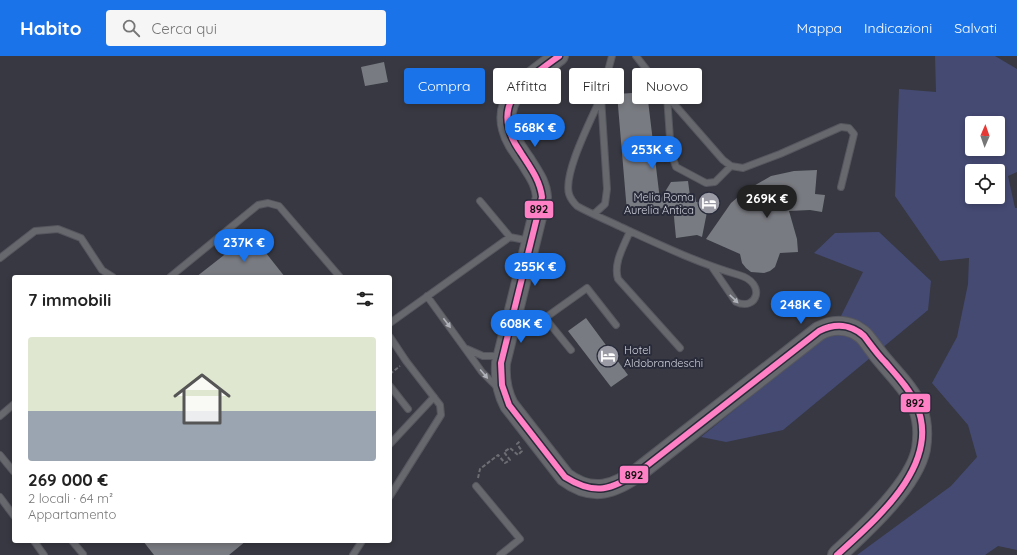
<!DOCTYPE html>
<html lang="it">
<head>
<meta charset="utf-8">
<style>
	body { margin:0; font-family:Quicksand,sans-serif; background:#f6f6f6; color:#222; height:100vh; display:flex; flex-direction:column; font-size:15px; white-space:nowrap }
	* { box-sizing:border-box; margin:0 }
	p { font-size:13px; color:#767676 }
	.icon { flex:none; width:22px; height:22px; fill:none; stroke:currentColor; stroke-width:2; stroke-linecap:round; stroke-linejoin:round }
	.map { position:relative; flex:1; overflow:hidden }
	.drawer { position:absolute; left:12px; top:219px; width:380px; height:268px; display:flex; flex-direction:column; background:#fff; border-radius:4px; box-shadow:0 2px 6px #0003 }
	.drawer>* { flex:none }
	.banner { position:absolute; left:404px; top:12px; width:380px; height:36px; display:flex; gap:8px }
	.needle { width:26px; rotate:2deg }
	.tools { position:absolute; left:965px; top:60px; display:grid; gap:8px }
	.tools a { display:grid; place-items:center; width:40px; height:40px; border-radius:4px; background:#fff; box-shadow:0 2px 6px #0003; font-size:20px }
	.price { position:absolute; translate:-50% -34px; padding:0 9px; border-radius:14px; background:#1a73e8; color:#fff; font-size:13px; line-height:26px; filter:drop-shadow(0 1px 2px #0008) }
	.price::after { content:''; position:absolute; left:50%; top:24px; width:12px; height:9px; margin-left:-6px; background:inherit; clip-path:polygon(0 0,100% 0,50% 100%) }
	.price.on { background:#222; color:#fff }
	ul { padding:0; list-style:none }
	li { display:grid; align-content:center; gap:8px; height:212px; padding:0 16px }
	li span { display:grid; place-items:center; height:124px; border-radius:4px; color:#555 }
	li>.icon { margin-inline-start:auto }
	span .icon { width:72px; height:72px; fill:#fffc; stroke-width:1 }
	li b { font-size:17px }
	h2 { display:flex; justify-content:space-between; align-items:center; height:48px; padding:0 16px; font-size:17px }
	.tag { padding:0 14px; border-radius:4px; background:#fff; box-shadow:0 2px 6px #0003; font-size:14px; line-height:36px }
	.tag.on { background:#1a73e8; color:#fff }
	header { display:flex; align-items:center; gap:24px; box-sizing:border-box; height:56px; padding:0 20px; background:#1a73e8; color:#fff }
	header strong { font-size:19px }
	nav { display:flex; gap:22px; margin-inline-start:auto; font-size:14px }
	.search { width:280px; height:36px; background:#f6f6f6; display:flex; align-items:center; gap:10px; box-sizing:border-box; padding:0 14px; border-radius:4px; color:#767676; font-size:15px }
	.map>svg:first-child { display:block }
</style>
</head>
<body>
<header>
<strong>Habito</strong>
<div class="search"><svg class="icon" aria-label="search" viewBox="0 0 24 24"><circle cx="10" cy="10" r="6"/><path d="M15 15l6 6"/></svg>Cerca qui</div>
<nav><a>Mappa</a><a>Indicazioni</a><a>Salvati</a></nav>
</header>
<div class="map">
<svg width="1017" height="499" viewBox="0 0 1017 499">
	<rect width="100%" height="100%" fill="#373841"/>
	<path fill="#454a73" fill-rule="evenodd" d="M 935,0 L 995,0 L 1017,13 L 1017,116 L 1008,120 L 1015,152 L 1017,152 L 1017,494 L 998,490 L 985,499 L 857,499 L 951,430 L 977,401 L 968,369 L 932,327 L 957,281 L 968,228 L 969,202 L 940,205 L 895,140 L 899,33 L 936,36 ZM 972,67 L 998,67 L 998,93 L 972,93 ZM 972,115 L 998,115 L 998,141 L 972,141 Z
		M 879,176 L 931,225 L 928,254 L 783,374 L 726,386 L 701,381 L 835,272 L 863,216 L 814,197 L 835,177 Z"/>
	<path fill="#797b82" d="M 384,6 L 388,26 L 365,30 L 361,11 Z
		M 647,36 L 660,144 L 671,126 L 688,125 L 690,140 L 695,140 L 696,146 L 702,145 L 702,150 L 708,151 L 702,181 L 697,179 L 676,182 L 673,151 L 627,156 L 617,38 Z
		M 817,114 L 815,138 L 825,139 L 822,156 L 810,154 L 789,155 L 797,183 L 798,196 L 780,197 L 775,211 L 770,215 L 764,217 L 751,216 L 746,212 L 742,207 L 740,198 L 706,183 L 731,147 L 745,135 L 771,120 L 794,115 Z
		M 251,178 L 285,221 L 196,221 Z
		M 586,262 L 628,319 L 611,331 L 568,275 Z
		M 143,485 L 246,485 L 229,499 L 154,499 Z"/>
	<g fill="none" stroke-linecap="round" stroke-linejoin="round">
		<g stroke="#55565e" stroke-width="8">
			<path id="lane" d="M 636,0 L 667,40 L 723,104 L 731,110 L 743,112 L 780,98 L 841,71 L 849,72 L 854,78 L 841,131
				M 667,40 L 671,97 L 676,111 L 706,127 L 715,126 L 731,110
				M 601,41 C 592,62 563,117 569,138 C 570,141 574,147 577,150 C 591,158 607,164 621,171 C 660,189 698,207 739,219 C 767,227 757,256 736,246 L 712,211
				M 480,145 L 510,181
				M 594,158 L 605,148 L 607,133 L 601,41 L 612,0
				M 630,175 C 624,190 613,207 618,223 L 680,292
				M 0,202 L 35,175 L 58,173 L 81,182 L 102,214 L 113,221
				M 170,221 L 258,149 L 268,147 L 279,150 L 340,221
				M 427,240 L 482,316 L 498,332
				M 545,262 L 571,294
				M 390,267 L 510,181 L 530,185
				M 513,270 L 545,262 L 587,232 L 616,269
				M 390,281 L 406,305 L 440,349 L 441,359 L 390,440
				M 467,293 L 483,300 L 501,300
				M 390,330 L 408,353
				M 0,360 L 14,348
				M 390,388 L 434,341
				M 0,399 L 14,416
				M 476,430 L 520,483 L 500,499
				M 0,441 L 14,460
				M 34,485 L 44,499
				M 72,485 L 83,498
				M 353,499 L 362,485"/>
		</g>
		<g stroke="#55565e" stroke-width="20">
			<path id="secondary" d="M 559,0 C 536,18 498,38 508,73 C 511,85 519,95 526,105 C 533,117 541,126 542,141 L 501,307 C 500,322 502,336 509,349 L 565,421 C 593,442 615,433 640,415 L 819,275 C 830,269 842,268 854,273 C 857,275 861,277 864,280 C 870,287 875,295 881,302 C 893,317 912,335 918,353 C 923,366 923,380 921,393 C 914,429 864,474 837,499"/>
		</g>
		<path stroke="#6d6e74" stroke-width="2" stroke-dasharray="4 2" stroke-linecap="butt" d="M 390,318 L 400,310
			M 478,422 L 480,413 L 498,399 L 505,407 L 510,404 L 504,396 L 510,392 L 518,399 L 522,395 L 517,388 L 520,385"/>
		<use href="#lane" stroke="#67686e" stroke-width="6"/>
		<use href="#secondary" stroke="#67686e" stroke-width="18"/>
		<g stroke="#292b3a" stroke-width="9">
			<path id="bus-1" d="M 559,0 C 522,27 487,49 521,97 C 530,111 540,124 542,141 L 501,307 L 502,329 L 509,349 L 565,421 C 595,440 612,434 640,415 L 819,275 C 835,267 851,268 864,280 C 871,289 877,298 885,306 C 896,319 909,332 916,348 C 943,408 876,463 837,499"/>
		</g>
		<use href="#bus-1" stroke="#ff80c5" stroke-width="6"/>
	</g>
	<defs><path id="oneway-solid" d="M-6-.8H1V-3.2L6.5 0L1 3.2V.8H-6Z"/></defs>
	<g fill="#b0b2ba">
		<use href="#oneway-solid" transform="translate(734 243) rotate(44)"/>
		<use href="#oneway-solid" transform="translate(447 267) rotate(53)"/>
		<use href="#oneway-solid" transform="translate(484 318) rotate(50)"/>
	</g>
	<defs>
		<g id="hotel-disc" transform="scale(1.15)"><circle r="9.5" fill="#9a9ba5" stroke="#292b3a"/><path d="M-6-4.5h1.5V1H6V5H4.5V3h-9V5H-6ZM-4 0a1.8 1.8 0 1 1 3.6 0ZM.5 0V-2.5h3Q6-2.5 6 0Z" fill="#fff"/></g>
	</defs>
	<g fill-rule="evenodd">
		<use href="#hotel-disc" x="709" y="147"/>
		<use href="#hotel-disc" x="608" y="300"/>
	</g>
	<g text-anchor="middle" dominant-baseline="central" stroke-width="4" stroke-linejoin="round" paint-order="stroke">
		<g font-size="11" fill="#cfd1db" stroke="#292b3a" text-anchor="end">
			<text x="694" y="141">Melia Roma<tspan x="694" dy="13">Aurelia Antica</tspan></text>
			<text x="624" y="294" text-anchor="start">Hotel<tspan x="624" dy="13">Aldobrandeschi</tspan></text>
		</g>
	</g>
	<g stroke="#292b3a" stroke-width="1.5">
		<rect x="524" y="144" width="30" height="19" rx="4" fill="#ff80c5"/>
		<rect x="900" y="337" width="31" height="20" rx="4" fill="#ff80c5"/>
		<rect x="619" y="409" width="30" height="19" rx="4" fill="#ff80c5"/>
	</g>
	<g font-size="11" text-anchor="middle" font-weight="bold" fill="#111">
		<text x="539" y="157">892</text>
		<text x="915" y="351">892</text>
		<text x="634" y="423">892</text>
	</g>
</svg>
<div class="tools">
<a><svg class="needle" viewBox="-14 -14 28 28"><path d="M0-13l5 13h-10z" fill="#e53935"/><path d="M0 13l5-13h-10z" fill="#767676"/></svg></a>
<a><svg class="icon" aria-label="locate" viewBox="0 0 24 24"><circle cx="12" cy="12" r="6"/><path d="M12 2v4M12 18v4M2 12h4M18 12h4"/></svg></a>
</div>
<b class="price" style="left:535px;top:92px">568K €</b>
<b class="price" style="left:652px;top:114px">253K €</b>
<b class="price on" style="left:767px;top:163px">269K €</b>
<b class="price" style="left:244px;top:207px">237K €</b>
<b class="price" style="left:535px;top:231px">255K €</b>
<b class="price" style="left:801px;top:269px">248K €</b>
<b class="price" style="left:521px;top:288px">608K €</b>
<div class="banner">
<a class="tag on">Compra</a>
<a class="tag">Affitta</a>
<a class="tag">Filtri</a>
<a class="tag">Nuovo</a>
</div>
<section class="drawer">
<h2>7 immobili<svg class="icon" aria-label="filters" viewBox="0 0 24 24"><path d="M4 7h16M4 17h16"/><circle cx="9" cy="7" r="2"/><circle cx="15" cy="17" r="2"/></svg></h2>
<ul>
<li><span style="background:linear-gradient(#dfe7d0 60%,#9aa5b1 0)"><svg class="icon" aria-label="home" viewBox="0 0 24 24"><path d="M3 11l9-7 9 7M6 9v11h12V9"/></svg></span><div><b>269 000 €</b><p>2 locali · 64 m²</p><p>Appartamento</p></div></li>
</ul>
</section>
</div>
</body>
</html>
